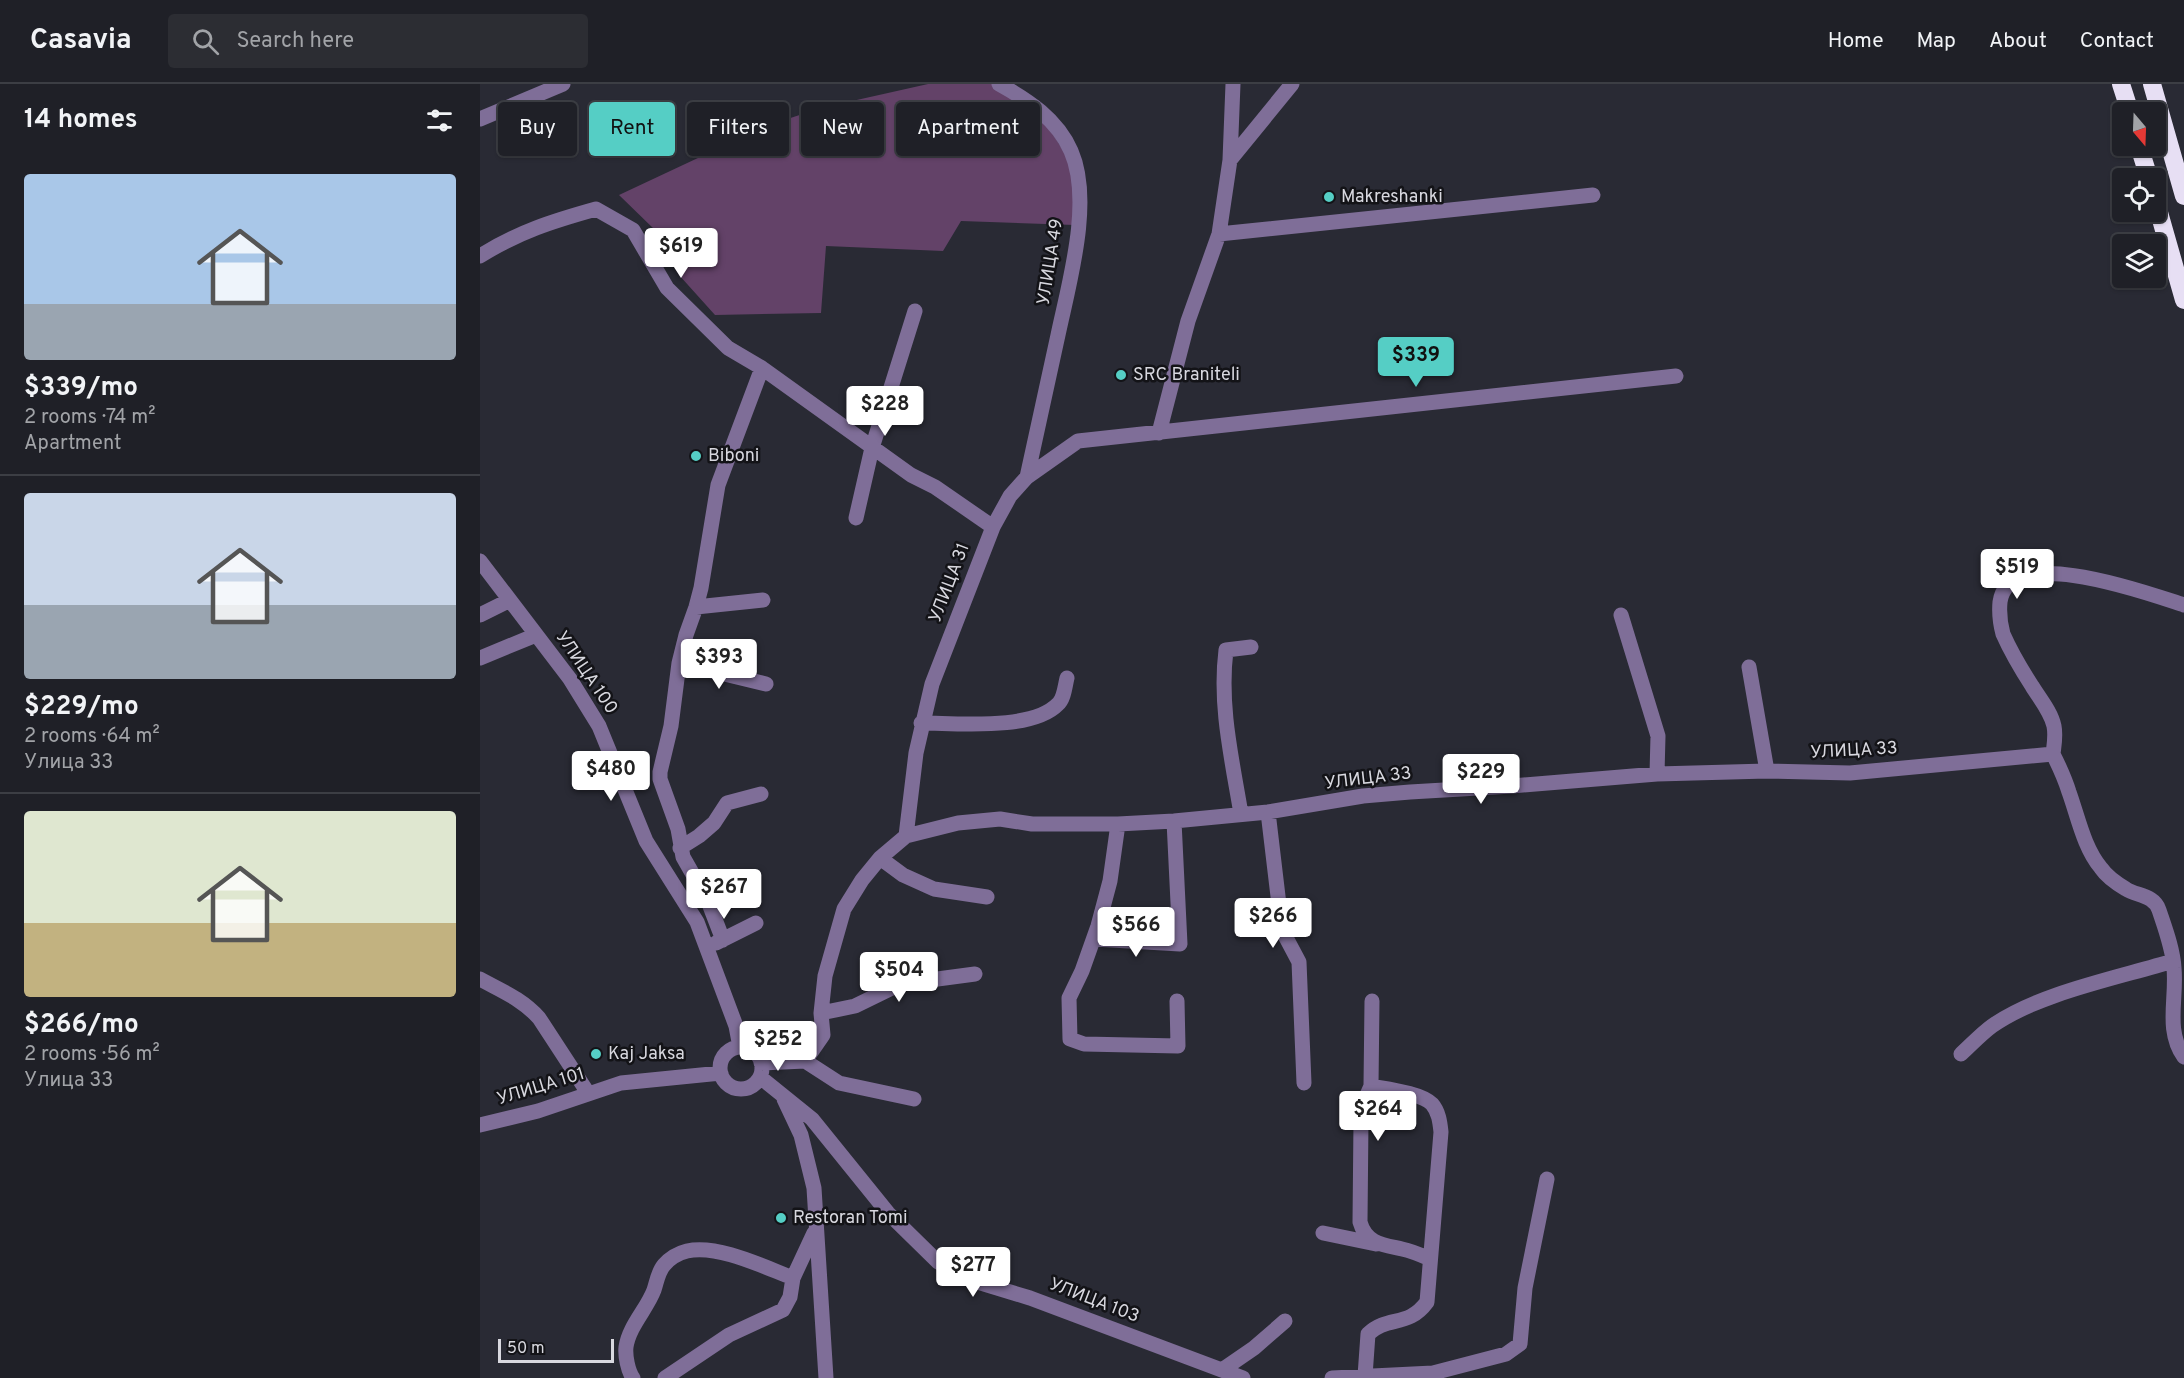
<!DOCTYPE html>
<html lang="en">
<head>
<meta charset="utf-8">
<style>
	body { margin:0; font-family:Overpass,sans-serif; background:#2c2d33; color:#f1f3f6; height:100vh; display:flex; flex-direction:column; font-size:22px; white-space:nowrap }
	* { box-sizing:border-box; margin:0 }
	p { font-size:20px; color:#a1a3a7 }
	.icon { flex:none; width:33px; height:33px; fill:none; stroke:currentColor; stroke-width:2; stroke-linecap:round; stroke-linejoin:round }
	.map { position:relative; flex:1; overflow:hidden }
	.sheet { display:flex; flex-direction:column; background:#1f2027; width:480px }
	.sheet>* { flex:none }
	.hud { position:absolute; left:18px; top:18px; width:570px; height:54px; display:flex; gap:12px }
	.needle { width:39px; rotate:161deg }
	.buttons { position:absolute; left:1632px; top:18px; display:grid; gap:12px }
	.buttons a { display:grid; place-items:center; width:54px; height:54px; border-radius:6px; background:#1f2027; box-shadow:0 2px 4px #0004,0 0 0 2px #3c3e44; font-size:30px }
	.scale { position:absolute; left:18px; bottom:15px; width:116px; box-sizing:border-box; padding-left:6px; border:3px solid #d8d8df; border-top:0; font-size:16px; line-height:21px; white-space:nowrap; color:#d8d8df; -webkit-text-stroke:4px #131317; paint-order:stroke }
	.price { position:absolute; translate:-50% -51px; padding:0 14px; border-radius:6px; background:#fff; color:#222; font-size:20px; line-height:39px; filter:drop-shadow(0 2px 3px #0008) }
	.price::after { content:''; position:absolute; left:50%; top:36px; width:18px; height:14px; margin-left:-9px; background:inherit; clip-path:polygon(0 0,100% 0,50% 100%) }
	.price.current { background:#55cec5; color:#111 }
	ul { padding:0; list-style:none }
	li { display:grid; align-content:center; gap:12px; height:318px; padding:0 24px }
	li+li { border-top:2px solid #3c3e44 }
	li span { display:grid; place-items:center; height:186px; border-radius:6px; color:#555 }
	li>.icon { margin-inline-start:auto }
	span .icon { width:108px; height:108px; fill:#fffc; stroke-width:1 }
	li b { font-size:26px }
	h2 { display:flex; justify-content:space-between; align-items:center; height:72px; padding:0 24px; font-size:26px }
	.chip { padding:0 21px; border-radius:6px; background:#1f2027; box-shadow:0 2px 4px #0004,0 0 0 2px #3c3e44; font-size:21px; line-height:54px }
	.chip.current { background:#55cec5; color:#111 }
	header { display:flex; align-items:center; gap:36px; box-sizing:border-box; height:84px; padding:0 30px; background:#1f2027; border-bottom:2px solid #3c3e44 }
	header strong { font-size:28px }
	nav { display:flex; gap:33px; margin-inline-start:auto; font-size:21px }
	.search { width:420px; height:54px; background:#2c2d33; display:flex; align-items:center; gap:15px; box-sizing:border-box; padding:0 21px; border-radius:6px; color:#a1a3a7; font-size:22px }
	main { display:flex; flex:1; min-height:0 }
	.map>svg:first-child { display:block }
</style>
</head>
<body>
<header>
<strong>Casavia</strong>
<div class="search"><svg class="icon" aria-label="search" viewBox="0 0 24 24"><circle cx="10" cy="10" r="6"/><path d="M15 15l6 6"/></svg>Search here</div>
<nav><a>Home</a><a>Map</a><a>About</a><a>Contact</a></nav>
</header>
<main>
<section class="sheet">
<h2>14 homes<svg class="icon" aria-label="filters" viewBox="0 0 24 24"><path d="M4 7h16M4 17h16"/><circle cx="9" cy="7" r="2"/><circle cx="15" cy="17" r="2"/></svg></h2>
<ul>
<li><span style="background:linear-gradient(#a9c7e8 70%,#9aa5b1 0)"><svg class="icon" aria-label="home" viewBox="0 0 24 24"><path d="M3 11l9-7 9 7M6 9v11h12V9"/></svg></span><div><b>$339/mo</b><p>2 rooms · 74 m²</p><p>Apartment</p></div></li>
<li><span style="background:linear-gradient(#c9d6e8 60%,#9aa5b1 0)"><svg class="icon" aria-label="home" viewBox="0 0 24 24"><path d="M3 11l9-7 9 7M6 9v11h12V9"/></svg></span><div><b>$229/mo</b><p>2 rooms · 64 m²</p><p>Улица 33</p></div></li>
<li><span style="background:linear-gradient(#dfe7d0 60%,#c2b280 0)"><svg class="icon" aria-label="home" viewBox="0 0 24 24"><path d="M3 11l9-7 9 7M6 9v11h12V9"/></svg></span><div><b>$266/mo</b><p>2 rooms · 56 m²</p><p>Улица 33</p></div></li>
</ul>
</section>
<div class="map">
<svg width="1704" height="1294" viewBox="0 0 1704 1294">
	<rect width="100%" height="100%" fill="#292a34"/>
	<path fill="#634268" d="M 448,0 L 529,0 L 556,23 L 599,92 L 595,141 L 481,137 L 463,167 L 346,162 L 341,229 L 235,231 L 199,191 L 175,146 L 139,111 L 286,42 L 341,24 Z"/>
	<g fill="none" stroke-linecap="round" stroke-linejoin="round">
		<path stroke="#7f6e98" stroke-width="15" d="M 519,0 C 548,16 577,35 591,67 C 613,117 589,199 578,251 C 568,298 557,346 547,393
			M 0,35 L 83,0
			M 750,76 L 812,0
			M 739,150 L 1113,111
			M 0,172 C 38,148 73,137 116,125 L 153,146 L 187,204 L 248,264 L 282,284 L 431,391 L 455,403 L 513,443
			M 679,349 L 708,237 L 739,150 L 750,76 L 753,0
			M 376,434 L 392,364 L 435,227
			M 0,477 L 90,595 L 119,642 L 166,757 L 217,838 L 256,942 L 260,963
			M 216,523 L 283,516
			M 0,531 L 30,516
			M 1141,531 L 1178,652 L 1177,690
			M 0,574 L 56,551
			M 199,579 L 286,600
			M 1269,583 L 1287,687
			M 441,639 C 477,639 552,647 578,620 C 584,615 585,602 587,594
			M 1573,670 C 1574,661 1576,652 1574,642 C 1571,628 1560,615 1552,602 C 1541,585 1531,568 1523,550 C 1520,539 1519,529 1520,518 C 1528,458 1670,510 1704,521
			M 1573,670 C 1579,682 1585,695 1589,708 C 1598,733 1604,764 1621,784 C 1627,793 1636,799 1646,805 C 1657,812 1674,811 1679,826 C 1685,844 1693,865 1694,884 C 1697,915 1685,946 1704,973
			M 788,728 L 802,846 L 819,878 L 824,999
			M 761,730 C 752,675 739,622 746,566 L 771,563
			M 638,740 L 630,797 L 618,842 L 602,887 L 589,914 L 590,955 L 604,960 L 698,962 L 697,917
			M 426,752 L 478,739 L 520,735 L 552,740 L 638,740 L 694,737 L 788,728 L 883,712 L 930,708 L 1032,702 L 1177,690 L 1287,687 L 1370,689 L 1573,670
			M 200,764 L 219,752 L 234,739 L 247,719 L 281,710
			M 400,774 L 423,791 L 454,805 L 507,813
			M 614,855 L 700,860 L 694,737
			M 243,856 L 228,817 L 203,773 L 198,745 L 180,695 L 180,688 L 191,642 L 199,579 L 206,551 L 216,523 L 221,504 L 238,401 L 282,284
			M 236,859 L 276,839
			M 0,895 C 22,907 42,915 59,934 L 108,1009
			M 892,917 L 891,1002 L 883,1020 L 881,1036 L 880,1138 C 886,1160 904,1161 922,1165 C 932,1167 941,1171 950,1175
			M 341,929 L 375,922 L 420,900 L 495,890
			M240 984a21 21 0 1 1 42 0a21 21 0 1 1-42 0Z
			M 1481,970 C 1491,961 1501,950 1512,942 C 1559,909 1637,894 1693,877
			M 325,977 L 359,999 L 434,1015
			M 281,979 L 325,977 L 343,951 L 341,929 L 345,892 L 364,825 L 382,796 L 400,774 L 426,752 L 436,669 L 452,600 L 513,443 L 530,412 L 547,393 L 598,357 L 1196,292
			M 280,993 L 332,1035 L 408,1129 L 458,1178 L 491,1196 L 550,1214 L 763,1294
			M 304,1015 L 321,1051 L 334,1104 L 346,1294
			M 0,1041 L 58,1027 L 141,999 L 241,989
			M 843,1149 L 896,1160
			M 742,1286 L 774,1264 L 805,1237
			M 885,1292 L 888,1250 C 908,1231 928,1244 947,1218 L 961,1048 C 960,1039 959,1028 952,1020 C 942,1009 907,1005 891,1002
			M 153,1294 C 148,1287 145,1272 146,1263 C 149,1242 167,1225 174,1206 C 177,1197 178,1188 184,1181 C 190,1174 199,1169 207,1167 C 238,1160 284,1183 313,1194
			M 185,1294 L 249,1251 L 303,1226 L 310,1213 L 313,1194 L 334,1149
			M 852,1294 L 953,1289 L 1026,1270 L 1040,1260 L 1045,1204 L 1067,1095"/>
		<path stroke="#e7dff4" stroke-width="18" d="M 1641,0 L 1650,28
			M 1672,0 L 1704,112
			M 1659,62 L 1669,94
			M 1676,118 L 1704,216"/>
	</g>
	<g fill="#55cec5" stroke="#131317" stroke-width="2">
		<circle cx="849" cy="113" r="6"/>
		<circle cx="641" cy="291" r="6"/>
		<circle cx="216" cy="372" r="6"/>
		<circle cx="116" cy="970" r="6"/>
		<circle cx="301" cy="1134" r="6"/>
	</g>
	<g text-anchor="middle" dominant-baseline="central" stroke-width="5" stroke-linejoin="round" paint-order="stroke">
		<g font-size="18" fill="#d8d8df" stroke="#131317" text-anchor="start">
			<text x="861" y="113">Makreshanki</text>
			<text x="653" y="291">SRC Braniteli</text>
			<text x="228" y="372">Biboni</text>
			<text x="128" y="970">Kaj Jaksa</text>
			<text x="313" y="1134">Restoran Tomi</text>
		</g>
		<g font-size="18" fill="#d8d8df" stroke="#131317">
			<text transform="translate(571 178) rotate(-81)">УЛИЦА 49</text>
			<text transform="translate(470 499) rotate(-69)">УЛИЦА 31</text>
			<text transform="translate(106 589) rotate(56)">УЛИЦА 100</text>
			<text transform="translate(1374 667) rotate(-3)">УЛИЦА 33</text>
			<text transform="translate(888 695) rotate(-7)">УЛИЦА 33</text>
			<text transform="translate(61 1003) rotate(-17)">УЛИЦА 101</text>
			<text transform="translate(614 1217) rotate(21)">УЛИЦА 103</text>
		</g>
	</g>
</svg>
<div class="buttons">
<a><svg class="needle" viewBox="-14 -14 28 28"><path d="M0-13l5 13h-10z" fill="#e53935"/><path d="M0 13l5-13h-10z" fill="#a1a3a7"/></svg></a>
<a><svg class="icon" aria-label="locate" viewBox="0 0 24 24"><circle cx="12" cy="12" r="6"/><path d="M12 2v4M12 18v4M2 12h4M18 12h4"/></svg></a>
<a><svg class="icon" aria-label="layers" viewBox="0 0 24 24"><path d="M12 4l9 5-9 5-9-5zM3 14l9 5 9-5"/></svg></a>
</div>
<div class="scale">50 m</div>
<b class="price" style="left:201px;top:195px">$619</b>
<b class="price current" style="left:936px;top:304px">$339</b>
<b class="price" style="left:405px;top:353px">$228</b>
<b class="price" style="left:1537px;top:516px">$519</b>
<b class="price" style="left:239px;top:606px">$393</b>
<b class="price" style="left:131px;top:718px">$480</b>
<b class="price" style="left:1001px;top:721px">$229</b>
<b class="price" style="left:244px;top:836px">$267</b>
<b class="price" style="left:793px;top:865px">$266</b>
<b class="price" style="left:656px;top:874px">$566</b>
<b class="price" style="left:419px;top:919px">$504</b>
<b class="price" style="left:298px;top:988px">$252</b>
<b class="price" style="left:898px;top:1058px">$264</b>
<b class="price" style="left:493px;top:1214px">$277</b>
<div class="hud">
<a class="chip">Buy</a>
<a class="chip current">Rent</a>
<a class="chip">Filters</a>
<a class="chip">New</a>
<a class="chip">Apartment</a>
</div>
</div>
</main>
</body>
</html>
